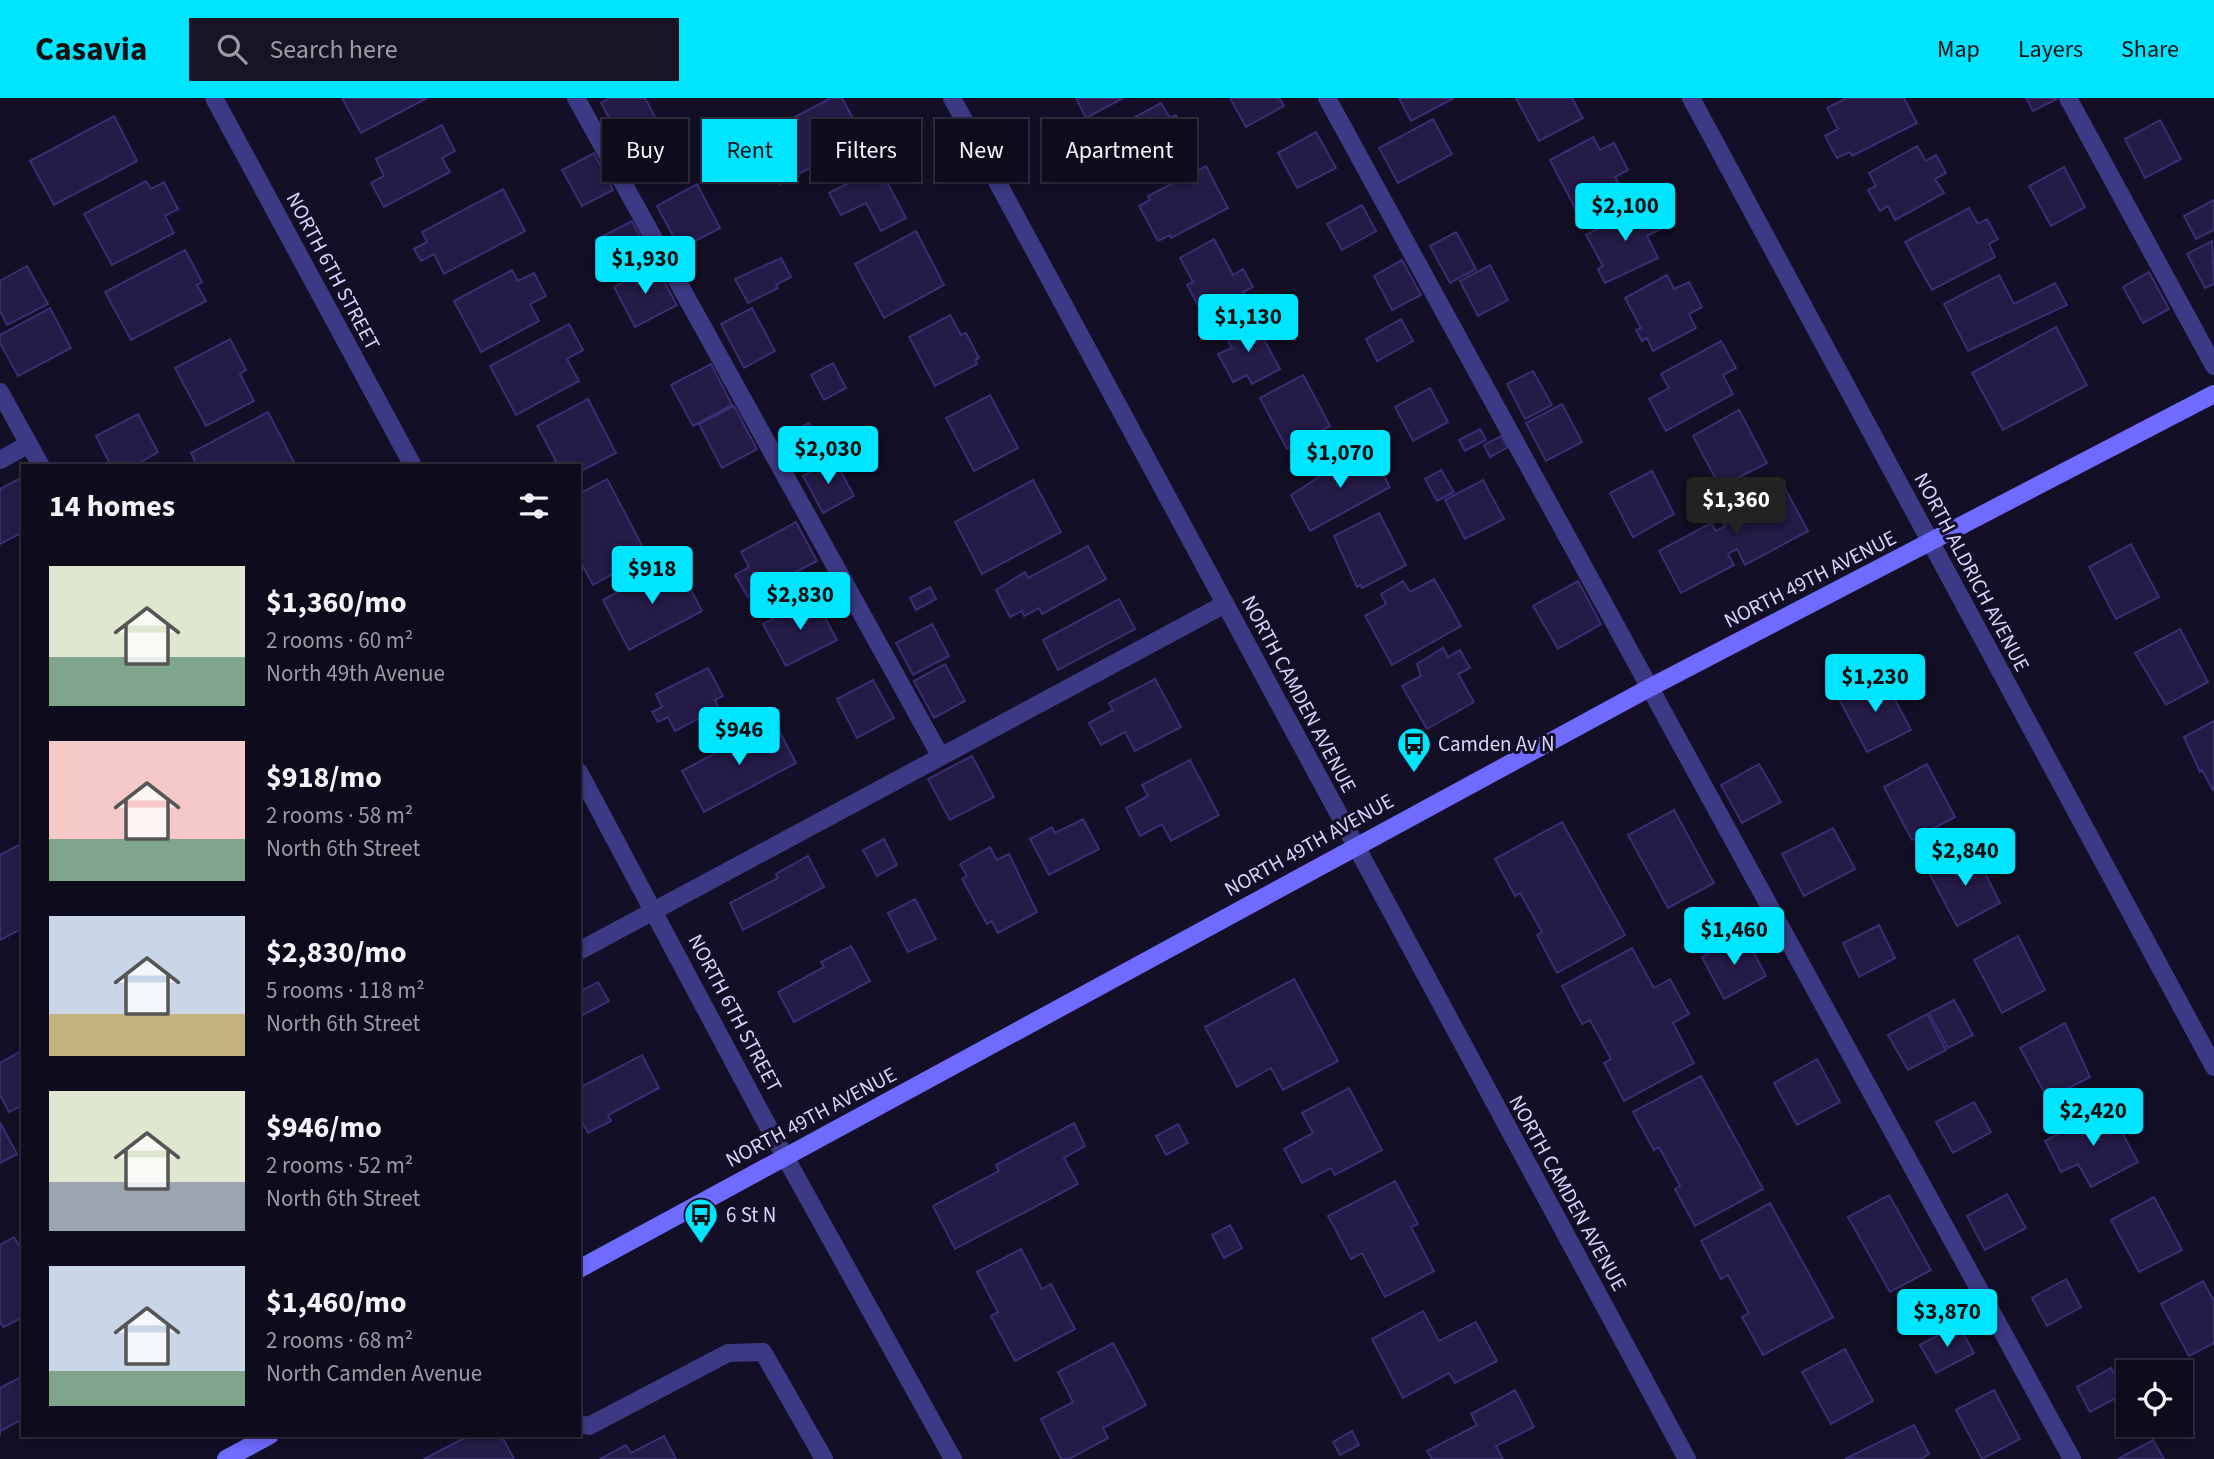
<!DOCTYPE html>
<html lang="en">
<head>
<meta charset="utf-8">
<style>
	body { margin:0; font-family:"Source Sans 3",sans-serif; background:#171425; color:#f1f3f6; height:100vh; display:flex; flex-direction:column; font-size:26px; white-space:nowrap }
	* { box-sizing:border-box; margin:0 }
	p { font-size:23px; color:#9b9ba3 }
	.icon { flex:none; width:38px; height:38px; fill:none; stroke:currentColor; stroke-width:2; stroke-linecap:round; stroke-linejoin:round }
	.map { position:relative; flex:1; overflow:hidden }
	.side { position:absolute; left:21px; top:366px; width:560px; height:973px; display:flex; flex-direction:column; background:#0e0b1c; border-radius:0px; box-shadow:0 4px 10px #0003,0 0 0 2px #2e2b3b }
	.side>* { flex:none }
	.top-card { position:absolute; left:602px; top:21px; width:665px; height:63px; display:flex; gap:14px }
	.buttons { position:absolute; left:2116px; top:1262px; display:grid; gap:14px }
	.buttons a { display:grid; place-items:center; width:77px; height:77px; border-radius:0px; background:#0e0b1c; box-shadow:0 4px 10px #0003,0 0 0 2px #2e2b3b; font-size:35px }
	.price { position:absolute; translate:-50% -60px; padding:0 16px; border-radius:7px; background:#00e5ff; color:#111; font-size:23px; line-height:46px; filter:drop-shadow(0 2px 4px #0008) }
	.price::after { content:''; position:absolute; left:50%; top:42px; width:21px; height:16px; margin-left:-10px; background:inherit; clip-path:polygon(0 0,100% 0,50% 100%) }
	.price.active { background:#222; color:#fff }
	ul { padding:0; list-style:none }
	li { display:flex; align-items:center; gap:21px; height:175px; padding:0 28px }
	li span { display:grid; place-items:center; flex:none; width:196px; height:140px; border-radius:0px; color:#555 }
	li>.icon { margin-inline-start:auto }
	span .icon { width:84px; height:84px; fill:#fffc; stroke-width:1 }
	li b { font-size:30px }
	h2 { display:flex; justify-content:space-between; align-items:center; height:84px; padding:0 28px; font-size:30px }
	.pill { padding:0 24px; border-radius:0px; background:#0e0b1c; box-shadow:0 4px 10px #0003,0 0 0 2px #2e2b3b; font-size:24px; line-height:63px }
	.pill.active { background:#00e5ff; color:#111 }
	header { display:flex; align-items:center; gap:42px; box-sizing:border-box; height:98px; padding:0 35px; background:#00e5ff; color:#111 }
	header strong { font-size:33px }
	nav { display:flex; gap:38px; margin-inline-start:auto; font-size:24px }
	.search { width:490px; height:63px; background:#171425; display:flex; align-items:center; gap:18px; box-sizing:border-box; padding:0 24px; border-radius:0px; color:#9b9ba3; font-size:26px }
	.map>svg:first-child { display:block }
</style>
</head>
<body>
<header>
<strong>Casavia</strong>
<div class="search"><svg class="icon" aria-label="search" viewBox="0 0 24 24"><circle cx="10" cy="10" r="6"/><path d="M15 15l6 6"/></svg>Search here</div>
<nav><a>Map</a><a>Layers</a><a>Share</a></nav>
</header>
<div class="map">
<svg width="2214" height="1361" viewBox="0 0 2214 1361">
	<rect width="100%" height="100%" fill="#130f26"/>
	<path fill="#241b47" stroke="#3b2d73" stroke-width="2" d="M 342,0 L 427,0 L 361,35 Z
		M 609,0 L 645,0 L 656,21 L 620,40 L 601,5 Z
		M 831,0 L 842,0 L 864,41 L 780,86 L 762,50 L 776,43 L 770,32 Z
		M 1076,0 L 1123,0 L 1086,20 Z
		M 1230,0 L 1279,0 L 1284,8 L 1246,29 Z
		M 1399,0 L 1454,0 L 1411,23 Z
		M 1516,0 L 1572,0 L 1583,20 L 1539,43 Z
		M 1847,0 L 1904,0 L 1917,25 L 1852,58 L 1850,54 L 1837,60 L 1825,38 L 1838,31 L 1827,10 Z
		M 2026,0 L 2056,0 L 2057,1 L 2033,13 Z
		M 1161,5 L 1170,20 L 1176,17 L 1179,23 L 1183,21 L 1196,43 L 1186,49 L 1189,55 L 1138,83 L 1129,65 L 1117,72 L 1098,39 Z
		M 114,18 L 137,63 L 54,107 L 30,63 Z
		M 1433,21 L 1452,56 L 1398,85 L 1379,50 Z
		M 2160,22 L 2181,61 L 2145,80 L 2125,41 Z
		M 442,27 L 455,53 L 442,60 L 450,74 L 384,109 L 371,85 L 384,78 L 376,61 Z
		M 1316,34 L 1336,70 L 1297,90 L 1278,55 Z
		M 1593,39 L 1600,52 L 1614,45 L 1628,72 L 1615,79 L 1622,92 L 1578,116 L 1550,62 Z
		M 1917,48 L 1926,63 L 1936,57 L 1946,75 L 1935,81 L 1944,95 L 1895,122 L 1888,108 L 1880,113 L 1868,92 L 1876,88 L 1869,75 Z
		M 594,55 L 613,92 L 582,108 L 562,72 Z
		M 1206,68 L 1228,110 L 1171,140 L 1170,137 L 1158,143 L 1139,108 L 1150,102 L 1148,98 Z
		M 879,69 L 906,120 L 881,133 L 866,105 L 841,117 L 829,95 Z
		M 2064,69 L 2085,109 L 2051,128 L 2029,88 Z
		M 146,83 L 151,91 L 164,84 L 178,111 L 165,118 L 174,135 L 112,167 L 84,116 Z
		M 697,86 L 720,130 L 680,151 L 657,108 Z
		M 503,91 L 525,133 L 444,176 L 434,156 L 421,163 L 414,151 L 427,144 L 422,134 Z
		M 2214,102 L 2214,132 L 2196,141 L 2184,118 Z
		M 1647,105 L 1660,131 L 1647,138 L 1658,160 L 1605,185 L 1598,171 L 1603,168 L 1586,137 Z
		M 1362,107 L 1376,133 L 1342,152 L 1327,126 Z
		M 1969,110 L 1978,126 L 1987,121 L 1998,141 L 1989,146 L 1995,159 L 1932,192 L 1905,144 Z
		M 632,123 L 654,164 L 617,184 L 595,142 Z
		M 916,133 L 944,187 L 884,220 L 855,166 Z
		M 1456,134 L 1476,171 L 1450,185 L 1430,148 Z
		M 1214,141 L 1233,177 L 1243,171 L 1253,189 L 1243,194 L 1246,200 L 1212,219 L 1205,206 L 1199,209 L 1187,187 L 1193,184 L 1180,160 Z
		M 2212,143 L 2214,186 L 2205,190 L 2187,156 Z
		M 185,152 L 202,184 L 197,187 L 206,203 L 131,242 L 105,194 Z
		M 781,160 L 791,179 L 776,187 L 778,190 L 748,205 L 735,181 Z
		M 1402,162 L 1421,197 L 1392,212 L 1374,178 Z
		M 655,167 L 677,207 L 635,229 L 614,189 Z
		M 1490,167 L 1508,202 L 1478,218 L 1460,183 Z
		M 27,168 L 48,206 L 7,227 L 0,213 L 0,183 Z
		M 512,172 L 518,183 L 534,175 L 546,198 L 530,206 L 539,223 L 481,254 L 454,203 Z
		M 2149,174 L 2169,211 L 2143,225 L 2123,189 Z
		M 1667,177 L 1674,191 L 1689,184 L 1702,209 L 1689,216 L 1696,230 L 1653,253 L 1647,240 L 1642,243 L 1636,232 L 1641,230 L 1625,200 Z
		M 1999,177 L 2014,206 L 2055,185 L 2067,207 L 1968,253 L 1944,206 Z
		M 50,210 L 71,250 L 18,278 L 0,245 L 0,237 Z
		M 752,210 L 775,253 L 744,270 L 721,226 Z
		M 950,217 L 961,237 L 966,235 L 979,260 L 975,262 L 977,266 L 935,288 L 909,239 Z
		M 1252,220 L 1280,271 L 1252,286 L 1247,277 L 1233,284 L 1218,256 L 1232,250 L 1224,235 Z
		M 1401,221 L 1413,243 L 1377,263 L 1366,241 Z
		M 569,226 L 583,252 L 567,261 L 579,283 L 516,317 L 490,268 Z
		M 2056,229 L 2087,287 L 2003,332 L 1972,275 Z
		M 230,241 L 246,272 L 240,276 L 254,303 L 206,328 L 175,270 Z
		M 1721,243 L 1736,270 L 1723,277 L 1733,296 L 1666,333 L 1649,301 L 1669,290 L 1661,276 Z
		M 833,265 L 846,290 L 824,302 L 811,277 Z
		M 711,266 L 732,307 L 693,328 L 671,287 Z
		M 1533,273 L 1552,307 L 1525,321 L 1507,286 Z
		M 1303,277 L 1330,328 L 1287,351 L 1260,300 Z
		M 1430,290 L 1448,324 L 1413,343 L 1395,309 Z
		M 990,297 L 1018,350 L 974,373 L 946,320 Z
		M 588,301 L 616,355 L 579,374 L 579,368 L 548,368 L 556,363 L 537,328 Z
		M 1562,306 L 1582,344 L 1546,363 L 1526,325 Z
		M 734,308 L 757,351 L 722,370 L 699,326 Z
		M 1739,312 L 1767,365 L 1720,389 L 1693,338 Z
		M 268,314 L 296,368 L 197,368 L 191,355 Z
		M 138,316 L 158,354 L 134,368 L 111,368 L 96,338 Z
		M 809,325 L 826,357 L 799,371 L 782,339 Z
		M 1480,331 L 1486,342 L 1465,353 L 1459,342 Z
		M 1501,338 L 1508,349 L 1490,359 L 1484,347 Z
		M 1363,352 L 1370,365 L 1375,362 L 1390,389 L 1310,433 L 1291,397 L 1328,373 L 1326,368 L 1336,362 L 1338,365 Z
		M 834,361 L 854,398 L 823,415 L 803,378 Z
		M 1441,372 L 1454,394 L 1437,403 L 1425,381 Z
		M 1652,373 L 1674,416 L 1633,439 L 1610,395 Z
		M 23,379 L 23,434 L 0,446 L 0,391 Z
		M 607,381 L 647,457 L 593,487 L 579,461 L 579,396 Z
		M 1780,381 L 1808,433 L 1745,467 L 1737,451 L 1728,456 L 1734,467 L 1681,495 L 1659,453 L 1711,425 L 1716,433 L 1725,428 L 1718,414 Z
		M 1033,382 L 1061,434 L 982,476 L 955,424 Z
		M 1483,382 L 1504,421 L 1465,441 L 1445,402 Z
		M 1379,415 L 1406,467 L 1362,490 L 1361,487 L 1357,489 L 1334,438 Z
		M 796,424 L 817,463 L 748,499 L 735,477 L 749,469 L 741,454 Z
		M 2131,446 L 2159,499 L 2116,521 L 2089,469 Z
		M 1088,448 L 1106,481 L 1042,516 L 1039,510 L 1024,518 L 1022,513 L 1010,519 L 996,492 L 1025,474 L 1028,480 Z
		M 676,463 L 702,513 L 629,552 L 603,502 Z
		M 1434,481 L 1461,528 L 1392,567 L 1365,518 L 1386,506 L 1381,496 L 1403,483 L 1410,494 Z
		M 1578,483 L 1601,526 L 1558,551 L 1533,508 Z
		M 930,489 L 936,501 L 916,512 L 910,500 Z
		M 814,499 L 837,542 L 786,568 L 763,526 Z
		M 1119,501 L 1135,531 L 1058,572 L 1043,542 Z
		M 932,526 L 949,558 L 913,577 L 896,545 Z
		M 2180,531 L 2208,584 L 2166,607 L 2135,555 Z
		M 1443,550 L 1448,559 L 1460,552 L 1470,570 L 1458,576 L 1474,604 L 1427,631 L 1402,588 L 1421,578 L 1417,566 Z
		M 945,566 L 965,603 L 934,620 L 914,583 Z
		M 708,570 L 723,598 L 715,602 L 719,610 L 675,633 L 668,619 L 658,624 L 652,614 L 662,609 L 656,596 Z
		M 1883,579 L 1911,632 L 1867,654 L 1839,601 Z
		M 1155,581 L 1181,629 L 1135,653 L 1125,634 L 1101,647 L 1089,625 L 1113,612 L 1109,605 Z
		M 873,582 L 894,620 L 857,640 L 837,601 Z
		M 774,623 L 796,665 L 704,714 L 682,673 Z
		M 2214,623 L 2214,691 L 2213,692 L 2202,672 L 2200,674 L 2184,639 Z
		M 972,658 L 994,699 L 950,722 L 928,681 Z
		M 1190,662 L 1219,717 L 1171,743 L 1162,726 L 1140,738 L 1126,710 L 1148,698 L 1142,687 Z
		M 1759,666 L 1781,704 L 1742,725 L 1721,687 Z
		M 1927,666 L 1955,719 L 1912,742 L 1884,689 Z
		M 1674,712 L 1714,785 L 1668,810 L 1628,737 Z
		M 1083,721 L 1099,751 L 1049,777 L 1030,741 L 1052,729 L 1055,735 Z
		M 1562,724 L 1625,837 L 1557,875 L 1537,837 L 1542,834 L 1520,795 L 1515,798 L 1495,761 Z
		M 1833,730 L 1855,771 L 1804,798 L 1782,756 Z
		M 884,741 L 897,767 L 877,778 L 863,752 Z
		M 23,745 L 23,830 L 0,842 L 0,757 Z
		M 990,749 L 997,762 L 1009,756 L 1037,814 L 998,835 L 992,823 L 987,826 L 962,781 L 967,778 L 960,766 Z
		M 1973,751 L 2000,805 L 1957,828 L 1929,775 Z
		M 808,758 L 824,789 L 743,832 L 730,805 L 778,780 L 776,776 Z
		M 915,801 L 936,841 L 908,854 L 888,815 Z
		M 1879,827 L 1895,860 L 1859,879 L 1843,845 Z
		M 1744,836 L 1766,878 L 1724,901 L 1702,859 Z
		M 2018,838 L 2045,892 L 2002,915 L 1974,862 Z
		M 851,848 L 870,883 L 794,924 L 778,894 L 824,869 L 821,864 Z
		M 1632,850 L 1654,890 L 1670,881 L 1689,916 L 1673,925 L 1694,965 L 1624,1003 L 1604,965 L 1611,961 L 1590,922 L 1582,926 L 1562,888 Z
		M 1294,881 L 1338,963 L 1283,992 L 1271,970 L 1237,989 L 1205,929 Z
		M 598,884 L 609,903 L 579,919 L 579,894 Z
		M 1954,902 L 1973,937 L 1948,950 L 1929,915 Z
		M 1927,916 L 1946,952 L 1908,972 L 1888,937 Z
		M 2065,925 L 2090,979 L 2048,1001 L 2020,950 Z
		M 23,952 L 23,1007 L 9,1014 L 0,997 L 0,965 Z
		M 642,957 L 659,990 L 608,1017 L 611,1023 L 588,1035 L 579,1019 L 579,990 Z
		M 1817,961 L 1840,1004 L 1797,1027 L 1774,985 Z
		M 1701,978 L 1763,1091 L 1695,1128 L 1675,1091 L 1680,1088 L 1659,1049 L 1654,1052 L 1633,1014 Z
		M 1349,990 L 1382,1052 L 1335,1077 L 1331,1070 L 1302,1085 L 1284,1051 L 1313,1035 L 1302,1015 Z
		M 1974,1004 L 1991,1034 L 1953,1055 L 1936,1024 Z
		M 2108,1009 L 2138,1064 L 2091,1089 L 2078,1066 L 2061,1074 L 2045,1043 Z
		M 0,1024 L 17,1056 L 0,1065 Z
		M 1074,1025 L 1085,1048 L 1064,1060 L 1078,1086 L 955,1151 L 933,1108 L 999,1073 L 996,1067 Z
		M 1178,1026 L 1188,1045 L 1166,1057 L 1156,1038 Z
		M 1395,1083 L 1418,1126 L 1411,1129 L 1434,1173 L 1385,1199 L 1362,1155 L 1351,1161 L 1328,1118 Z
		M 2007,1096 L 2026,1130 L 1985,1152 L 1967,1118 Z
		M 1889,1097 L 1931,1172 L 1890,1194 L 1848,1119 Z
		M 2154,1099 L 2182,1152 L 2139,1174 L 2111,1122 Z
		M 1770,1105 L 1833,1219 L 1763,1257 L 1742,1219 L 1749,1215 L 1728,1177 L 1721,1181 L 1701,1143 Z
		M 1230,1127 L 1242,1150 L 1224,1160 L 1212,1137 Z
		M 14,1139 L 21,1151 L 23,1150 L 23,1219 L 4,1229 L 0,1225 L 0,1147 Z
		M 1021,1151 L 1042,1191 L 1051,1186 L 1075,1231 L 1015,1263 L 991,1218 L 998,1214 L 977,1174 Z
		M 2066,1181 L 2081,1209 L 2047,1228 L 2032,1200 Z
		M 2203,1183 L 2214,1203 L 2214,1245 L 2189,1258 L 2161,1206 Z
		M 1423,1213 L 1439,1243 L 1476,1224 L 1497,1263 L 1455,1285 L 1449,1275 L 1403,1300 L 1372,1241 Z
		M 1958,1226 L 1974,1255 L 1936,1275 L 1920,1247 Z
		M 1113,1245 L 1146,1307 L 1103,1330 L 1108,1340 L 1069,1361 L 1061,1361 L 1041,1321 L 1073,1304 L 1058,1274 Z
		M 1845,1251 L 1873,1303 L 1831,1326 L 1802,1274 Z
		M 2111,1270 L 2125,1295 L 2090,1314 L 2077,1289 Z
		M 19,1280 L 23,1288 L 23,1321 L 0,1333 L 0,1338 L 0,1290 Z
		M 1515,1292 L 1534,1329 L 1496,1348 L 1503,1361 L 1432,1361 L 1427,1353 L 1477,1327 L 1471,1316 Z
		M 1994,1292 L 2020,1341 L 1982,1361 L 1956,1312 Z
		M 1914,1327 L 1929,1356 L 1921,1361 L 1845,1361 Z
		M 1352,1333 L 1359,1347 L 1340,1357 L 1333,1344 Z
		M 470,1337 L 501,1337 L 514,1361 L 424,1361 Z
		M 664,1338 L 676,1361 L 600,1361 L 626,1347 L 631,1355 Z
		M 2153,1342 L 2164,1361 L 2118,1361 Z"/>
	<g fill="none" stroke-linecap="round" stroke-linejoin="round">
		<path stroke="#3d3a85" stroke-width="18" d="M 576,0 L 941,659
			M 1327,0 L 2072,1361
			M 2068,0 L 2214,268
			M 0,294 L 41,368
			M 0,362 L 29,346
			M 579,853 L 1225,506
			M 579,1326 L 589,1328 L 728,1255 L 763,1254 L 824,1361"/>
		<path stroke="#3d3a85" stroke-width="18" d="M 214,0 L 413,368
			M 952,0 L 1687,1361
			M 1691,0 L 2214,969
			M 579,674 L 763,1019 L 953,1361"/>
		<path stroke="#6f6bff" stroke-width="18" d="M 579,1171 L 1649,590 L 2214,296
			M 226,1361 L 270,1337"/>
	</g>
	<defs>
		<g id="bus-pin" transform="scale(1.75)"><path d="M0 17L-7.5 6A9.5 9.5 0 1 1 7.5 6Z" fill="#00e5ff" stroke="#130f26"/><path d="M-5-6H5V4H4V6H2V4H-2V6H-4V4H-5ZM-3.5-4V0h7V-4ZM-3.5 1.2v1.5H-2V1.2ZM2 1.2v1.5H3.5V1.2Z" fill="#111"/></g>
	</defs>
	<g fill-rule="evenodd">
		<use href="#bus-pin" x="1414" y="646"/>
		<use href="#bus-pin" x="701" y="1117"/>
	</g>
	<g text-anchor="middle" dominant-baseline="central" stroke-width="6" stroke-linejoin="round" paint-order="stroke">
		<g font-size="21" fill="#d9d4ff" stroke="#130f26">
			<text transform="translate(333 173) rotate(62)">NORTH 6TH STREET</text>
			<text transform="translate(1972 474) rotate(62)">NORTH ALDRICH AVENUE</text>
			<text transform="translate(1810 481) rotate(-27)">NORTH 49TH AVENUE</text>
			<text transform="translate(1299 596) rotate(62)">NORTH CAMDEN AVENUE</text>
			<text transform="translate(1309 747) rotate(-29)">NORTH 49TH AVENUE</text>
			<text transform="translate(735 915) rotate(62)">NORTH 6TH STREET</text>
			<text transform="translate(811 1019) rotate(-28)">NORTH 49TH AVENUE</text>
			<text transform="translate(1568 1095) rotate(61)">NORTH CAMDEN AVENUE</text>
		</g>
		<g font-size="21" fill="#d9d4ff" stroke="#130f26" text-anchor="start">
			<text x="1438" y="646">Camden Av N</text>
			<text x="726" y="1117">6 St N</text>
		</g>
	</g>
</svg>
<div class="buttons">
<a><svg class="icon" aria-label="locate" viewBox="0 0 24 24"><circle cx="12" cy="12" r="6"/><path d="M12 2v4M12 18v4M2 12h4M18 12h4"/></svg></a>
</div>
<b class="price" style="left:1625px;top:145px">$2,100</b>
<b class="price" style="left:645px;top:198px">$1,930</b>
<b class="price" style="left:1248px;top:256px">$1,130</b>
<b class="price" style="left:828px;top:388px">$2,030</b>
<b class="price" style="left:1340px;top:392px">$1,070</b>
<b class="price active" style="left:1736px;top:439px">$1,360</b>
<b class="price" style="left:652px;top:508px">$918</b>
<b class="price" style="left:800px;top:534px">$2,830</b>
<b class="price" style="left:1875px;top:616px">$1,230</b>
<b class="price" style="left:739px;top:669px">$946</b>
<b class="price" style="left:1965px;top:790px">$2,840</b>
<b class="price" style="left:1734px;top:869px">$1,460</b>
<b class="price" style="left:2093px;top:1050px">$2,420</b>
<b class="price" style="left:1947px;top:1251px">$3,870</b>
<div class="top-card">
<a class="pill">Buy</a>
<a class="pill active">Rent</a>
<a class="pill">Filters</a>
<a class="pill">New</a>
<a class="pill">Apartment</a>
</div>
<section class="side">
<h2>14 homes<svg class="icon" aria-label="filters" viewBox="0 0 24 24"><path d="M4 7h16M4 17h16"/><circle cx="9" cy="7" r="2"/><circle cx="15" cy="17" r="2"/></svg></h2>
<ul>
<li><span style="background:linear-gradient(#dfe7d0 65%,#7fa58c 0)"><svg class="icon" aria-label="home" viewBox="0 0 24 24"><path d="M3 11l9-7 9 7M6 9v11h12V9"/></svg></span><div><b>$1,360/mo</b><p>2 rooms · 60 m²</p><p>North 49th Avenue</p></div></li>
<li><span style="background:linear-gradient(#f6c9c9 70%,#7fa58c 0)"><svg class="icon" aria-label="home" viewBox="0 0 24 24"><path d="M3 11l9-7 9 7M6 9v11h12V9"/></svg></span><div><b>$918/mo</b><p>2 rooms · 58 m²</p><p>North 6th Street</p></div></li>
<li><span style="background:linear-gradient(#c9d6e8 70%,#c2b280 0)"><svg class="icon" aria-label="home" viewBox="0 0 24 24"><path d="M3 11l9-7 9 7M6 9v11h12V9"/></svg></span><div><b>$2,830/mo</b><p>5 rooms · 118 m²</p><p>North 6th Street</p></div></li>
<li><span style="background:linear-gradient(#dfe7d0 65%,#9aa5b1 0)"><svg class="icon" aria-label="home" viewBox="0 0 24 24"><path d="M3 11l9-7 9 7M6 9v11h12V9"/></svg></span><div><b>$946/mo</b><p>2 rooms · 52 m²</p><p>North 6th Street</p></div></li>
<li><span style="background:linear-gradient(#c9d6e8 75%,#7fa58c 0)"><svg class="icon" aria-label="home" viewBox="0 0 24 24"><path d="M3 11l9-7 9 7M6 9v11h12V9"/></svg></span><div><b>$1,460/mo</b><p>2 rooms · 68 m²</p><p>North Camden Avenue</p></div></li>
</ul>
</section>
</div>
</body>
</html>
